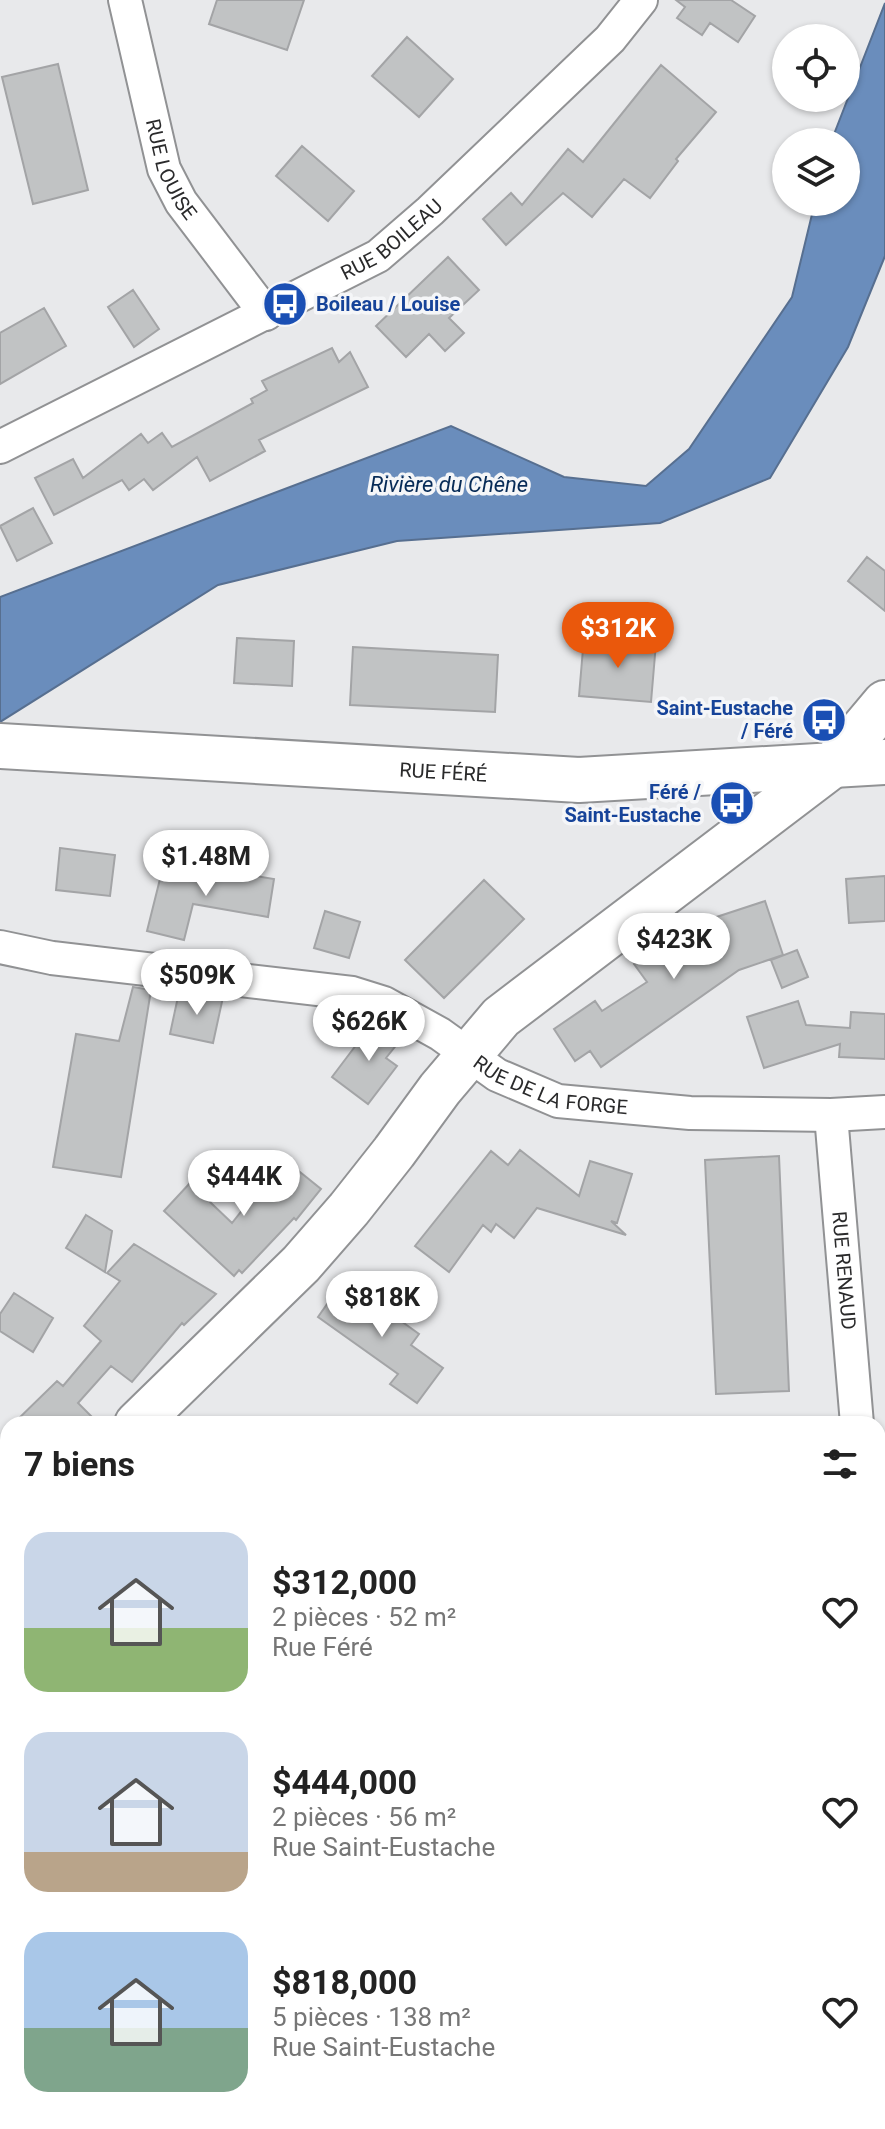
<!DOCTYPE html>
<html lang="fr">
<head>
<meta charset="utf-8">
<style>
	body { margin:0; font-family:Roboto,sans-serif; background:#f6f6f6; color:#222; height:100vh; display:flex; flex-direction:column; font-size:30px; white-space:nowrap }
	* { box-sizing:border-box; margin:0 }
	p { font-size:26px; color:#767676 }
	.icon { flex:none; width:44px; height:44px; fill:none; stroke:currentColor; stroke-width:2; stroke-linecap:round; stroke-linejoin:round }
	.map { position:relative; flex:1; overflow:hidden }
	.panel { position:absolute; left:0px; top:1416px; width:886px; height:714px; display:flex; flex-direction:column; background:#fff; border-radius:24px 24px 0 0; box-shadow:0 2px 6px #0004 }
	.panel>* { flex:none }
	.tools { position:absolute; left:772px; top:24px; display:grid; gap:16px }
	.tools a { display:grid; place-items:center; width:88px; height:88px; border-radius:50%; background:#fff; box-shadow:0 2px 6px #0004; font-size:40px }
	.price { position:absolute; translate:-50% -68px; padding:0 18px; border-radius:28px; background:#fff; color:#222; font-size:26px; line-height:52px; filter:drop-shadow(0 2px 4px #0008) }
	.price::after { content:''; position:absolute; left:50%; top:48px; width:24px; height:18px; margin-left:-12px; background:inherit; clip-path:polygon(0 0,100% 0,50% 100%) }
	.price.on { background:#ea580c; color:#fff }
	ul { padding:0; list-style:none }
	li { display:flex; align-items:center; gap:24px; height:200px; padding:0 24px }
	li span { display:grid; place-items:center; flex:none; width:224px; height:160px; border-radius:24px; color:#555 }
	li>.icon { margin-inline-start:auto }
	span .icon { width:96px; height:96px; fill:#fffc; stroke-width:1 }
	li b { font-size:34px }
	h2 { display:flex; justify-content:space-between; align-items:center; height:96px; padding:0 24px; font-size:34px }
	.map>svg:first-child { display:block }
</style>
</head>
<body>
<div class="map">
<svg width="885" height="2129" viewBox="0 0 885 2129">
	<rect width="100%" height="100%" fill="#e8e9eb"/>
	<path fill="#6a8dbc" stroke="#576f90" stroke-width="2" d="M 885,3 L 885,256 L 848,347 L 770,478 L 660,523 L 397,541 L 218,585 L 0,722 L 0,597 L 451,426 L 564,477 L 646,486 L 689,449 L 792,297 L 815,202 L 846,202 L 846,142 L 831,142 Z"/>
	<path fill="#c1c3c4" stroke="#a3a4a6" stroke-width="2" d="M 217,0 L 304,0 L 287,50 L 209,24 Z
		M 676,0 L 731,0 L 755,16 L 738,42 L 710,23 L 702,35 L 677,18 L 685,7 Z
		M 407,37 L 453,79 L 419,117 L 372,76 Z
		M 58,64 L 88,190 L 33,204 L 2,77 Z
		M 661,65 L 716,112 L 676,159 L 678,161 L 650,198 L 624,179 L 592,217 L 563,193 L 506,245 L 483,219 L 511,193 L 522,205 L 568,149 L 583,162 Z
		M 302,146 L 354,191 L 328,221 L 276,176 Z
		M 448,257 L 479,290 L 449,318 L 464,333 L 445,351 L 429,334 L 406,357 L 376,326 Z
		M 133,290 L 159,329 L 134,347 L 108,307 Z
		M 44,308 L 66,346 L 0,384 L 0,333 Z
		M 332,348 L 339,362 L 350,352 L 368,387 L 259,440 L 265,451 L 210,481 L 197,457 L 153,490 L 144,479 L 129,490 L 122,480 L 54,515 L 35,478 L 73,459 L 83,478 L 141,434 L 148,443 L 162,433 L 172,447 L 253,403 L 251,399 L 267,390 L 262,381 Z
		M 33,508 L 52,543 L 17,561 L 0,526 Z
		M 867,557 L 885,571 L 885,611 L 848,581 Z
		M 584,637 L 656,643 L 651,702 L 579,696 Z
		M 237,638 L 294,641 L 292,686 L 234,683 Z
		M 353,647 L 498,655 L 495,712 L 350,705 Z
		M 60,848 L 115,855 L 110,896 L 56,890 Z
		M 163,867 L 212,879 L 214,869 L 274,879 L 268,917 L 193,904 L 184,940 L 147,931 Z
		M 885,876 L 885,921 L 849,923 L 846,879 Z
		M 484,880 L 524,919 L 444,998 L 405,960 Z
		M 765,901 L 783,955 L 739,970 L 601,1067 L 590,1051 L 575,1061 L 554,1029 L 595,1001 L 602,1011 L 647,982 L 634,964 L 689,926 Z
		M 325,911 L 360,922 L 349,958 L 314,948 Z
		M 797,950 L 808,977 L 782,988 L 771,960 Z
		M 133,987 L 151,990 L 121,1177 L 53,1167 L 76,1034 L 119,1041 Z
		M 179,992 L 223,997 L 213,1043 L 170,1034 Z
		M 798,1001 L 806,1025 L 850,1028 L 851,1012 L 885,1014 L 885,1059 L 839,1057 L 840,1044 L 764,1068 L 747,1017 Z
		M 375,1020 L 402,1038 L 386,1058 L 397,1066 L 368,1104 L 332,1077 Z
		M 520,1150 L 579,1196 L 590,1161 L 632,1174 L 617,1223 L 611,1221 L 626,1235 L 537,1208 L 514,1238 L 496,1224 L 491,1232 L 483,1225 L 449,1272 L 415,1246 L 491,1151 L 508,1165 Z
		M 779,1156 L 789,1391 L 716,1394 L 705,1160 Z
		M 290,1164 L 321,1189 L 296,1220 L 294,1218 L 242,1273 L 239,1270 L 234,1276 L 164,1211 L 190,1183 L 232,1223 L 274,1170 L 281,1176 Z
		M 86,1215 L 112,1231 L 105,1272 L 66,1248 Z
		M 134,1244 L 216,1294 L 184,1325 L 182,1323 L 132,1382 L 111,1366 L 78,1403 L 99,1424 L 13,1424 L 57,1381 L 63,1386 L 101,1341 L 84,1326 L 120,1281 L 107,1273 Z
		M 344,1280 L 419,1334 L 411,1345 L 443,1368 L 417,1403 L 390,1384 L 398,1374 L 318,1317 Z
		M 14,1293 L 53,1318 L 33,1352 L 0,1331 L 0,1314 Z"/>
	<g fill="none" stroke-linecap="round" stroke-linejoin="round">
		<g stroke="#919294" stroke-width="36">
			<g id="street">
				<path id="s1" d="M 125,0 L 164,169 L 181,202 L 266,314"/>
				<path id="s2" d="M 0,447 L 378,256 L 430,211 L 610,39 L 641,0"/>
				<path id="s3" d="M 0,947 L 52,958 L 352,993 L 384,1003 L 440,1034 L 497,1075 L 558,1101 L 690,1113 L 831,1115 L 885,1112"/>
				<path id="s4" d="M 831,1115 L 857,1424"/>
				<path d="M 878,1540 L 885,1540"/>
				<path d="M 0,1993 L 8,1996"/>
				<path d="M 376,2122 L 393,2129"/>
				<path d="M 449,2129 L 451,2122"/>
			</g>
		</g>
		<g stroke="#919294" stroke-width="48">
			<g id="secondary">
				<path id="s5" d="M 0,746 L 579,780 L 885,762"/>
				<path d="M 137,1424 L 301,1264 L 349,1209 L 394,1152 L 440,1089 L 501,1017 L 833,765 L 885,703"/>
				<path d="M 0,1554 L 8,1546"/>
			</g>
		</g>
		<use href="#street" stroke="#fff" stroke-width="32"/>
		<use href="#secondary" stroke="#fff" stroke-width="44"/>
	</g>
	<defs>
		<g id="bus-disc" transform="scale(2.3)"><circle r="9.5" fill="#1a4fb4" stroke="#f5f6f8"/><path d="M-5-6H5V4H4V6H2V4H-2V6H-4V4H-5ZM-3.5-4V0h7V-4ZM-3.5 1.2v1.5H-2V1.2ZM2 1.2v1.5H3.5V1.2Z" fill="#fff"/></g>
	</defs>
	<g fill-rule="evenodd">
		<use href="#bus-disc" x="285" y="304"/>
		<use href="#bus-disc" x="824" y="720"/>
		<use href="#bus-disc" x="732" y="803"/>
	</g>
	<g text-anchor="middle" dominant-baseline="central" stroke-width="7" stroke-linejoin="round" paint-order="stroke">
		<g font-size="20" fill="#2a2a2b" stroke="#f5f6f8">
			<text stroke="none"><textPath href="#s1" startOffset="176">RUE LOUISE</textPath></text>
			<text stroke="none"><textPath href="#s2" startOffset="444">RUE BOILEAU</textPath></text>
			<text stroke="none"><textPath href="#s5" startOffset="444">RUE FÉRÉ</textPath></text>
			<text stroke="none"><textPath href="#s3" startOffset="578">RUE DE LA FORGE</textPath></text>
			<text stroke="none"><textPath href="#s4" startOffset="156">RUE RENAUD</textPath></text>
		</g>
		<g font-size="20" font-weight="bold" fill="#164399" stroke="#f5f6f8" text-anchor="end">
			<text x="316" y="304" text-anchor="start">Boileau / Louise</text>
			<text x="793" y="708">Saint-Eustache<tspan x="793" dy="23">/ Féré</tspan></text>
			<text x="701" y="792">Féré /<tspan x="701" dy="23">Saint-Eustache</tspan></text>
		</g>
		<g font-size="22" font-style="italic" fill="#072b57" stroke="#f5f6f8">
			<text x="449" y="484">Rivière du Chêne</text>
		</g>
	</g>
</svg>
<div class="tools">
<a><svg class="icon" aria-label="locate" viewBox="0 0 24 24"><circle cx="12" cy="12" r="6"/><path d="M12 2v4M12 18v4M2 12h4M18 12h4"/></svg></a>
<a><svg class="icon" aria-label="layers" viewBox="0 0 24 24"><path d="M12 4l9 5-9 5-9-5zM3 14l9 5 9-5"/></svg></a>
</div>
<b class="price on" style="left:618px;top:670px">$312K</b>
<b class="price" style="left:206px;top:898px">$1.48M</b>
<b class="price" style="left:674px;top:981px">$423K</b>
<b class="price" style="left:197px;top:1017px">$509K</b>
<b class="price" style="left:369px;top:1063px">$626K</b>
<b class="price" style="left:244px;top:1218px">$444K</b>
<b class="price" style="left:382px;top:1339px">$818K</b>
<section class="panel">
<h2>7 biens<svg class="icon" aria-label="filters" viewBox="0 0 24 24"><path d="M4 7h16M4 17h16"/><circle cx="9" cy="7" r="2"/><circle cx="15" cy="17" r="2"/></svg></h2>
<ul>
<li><span style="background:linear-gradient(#c9d6e8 60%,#8fb573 0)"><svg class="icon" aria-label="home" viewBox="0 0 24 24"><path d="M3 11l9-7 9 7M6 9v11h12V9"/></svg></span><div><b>$312,000</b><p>2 pièces · 52 m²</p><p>Rue Féré</p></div><svg class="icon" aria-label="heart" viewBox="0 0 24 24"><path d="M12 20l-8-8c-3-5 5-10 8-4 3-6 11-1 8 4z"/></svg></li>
<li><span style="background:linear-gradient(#c9d6e8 75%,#b9a48a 0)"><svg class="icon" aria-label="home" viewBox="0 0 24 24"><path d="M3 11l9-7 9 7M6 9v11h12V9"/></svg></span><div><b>$444,000</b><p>2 pièces · 56 m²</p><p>Rue Saint-Eustache</p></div><svg class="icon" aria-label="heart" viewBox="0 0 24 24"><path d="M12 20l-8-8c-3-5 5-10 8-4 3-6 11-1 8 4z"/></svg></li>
<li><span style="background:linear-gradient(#a9c7e8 60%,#7fa58c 0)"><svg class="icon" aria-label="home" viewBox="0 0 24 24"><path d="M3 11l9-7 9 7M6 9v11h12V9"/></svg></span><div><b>$818,000</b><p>5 pièces · 138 m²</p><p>Rue Saint-Eustache</p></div><svg class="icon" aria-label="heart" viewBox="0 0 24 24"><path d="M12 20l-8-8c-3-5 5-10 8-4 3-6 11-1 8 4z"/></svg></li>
</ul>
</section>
</div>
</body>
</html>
